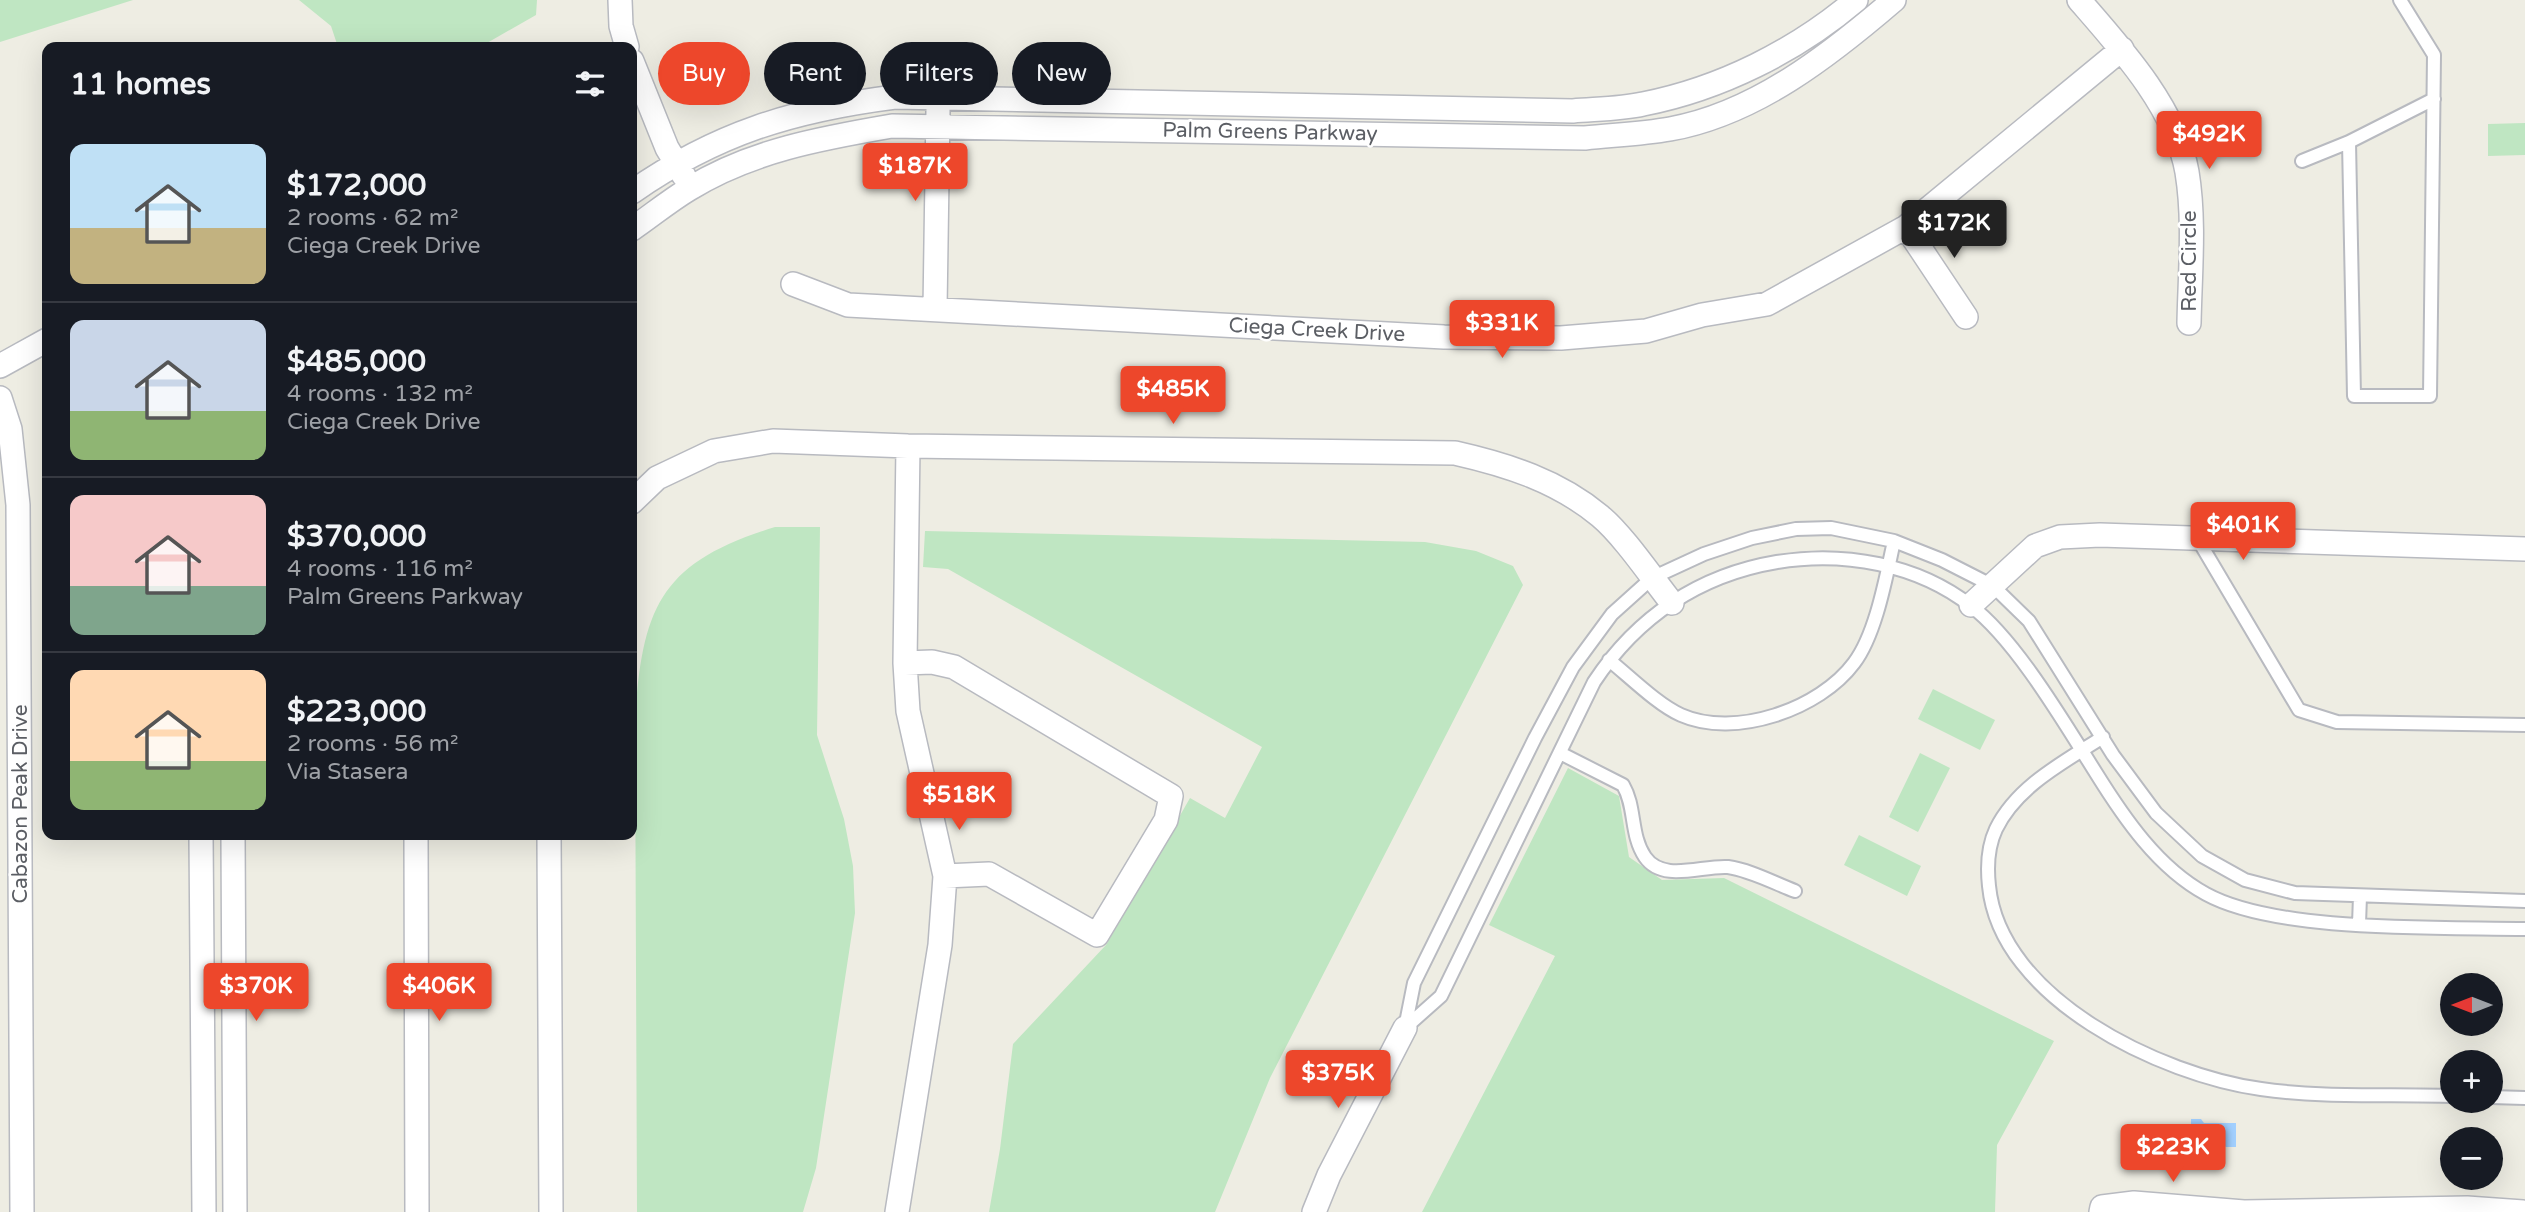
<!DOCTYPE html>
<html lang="en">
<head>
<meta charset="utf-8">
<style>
	body { margin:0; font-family:"Varela Round",sans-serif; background:#242831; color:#f1f3f6; height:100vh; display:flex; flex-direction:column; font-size:26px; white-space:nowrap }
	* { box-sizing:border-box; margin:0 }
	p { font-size:23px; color:#9ea1a6 }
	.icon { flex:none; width:38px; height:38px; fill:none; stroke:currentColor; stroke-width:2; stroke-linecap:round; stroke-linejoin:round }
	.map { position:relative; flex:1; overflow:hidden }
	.sheet { position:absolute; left:42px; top:42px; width:595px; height:798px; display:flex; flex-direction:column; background:#171b24; border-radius:14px; box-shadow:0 7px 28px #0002 }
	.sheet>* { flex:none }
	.hud { position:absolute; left:658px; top:42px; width:665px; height:63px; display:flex; gap:14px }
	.needle { width:46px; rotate:270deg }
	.fabs { position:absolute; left:2440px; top:973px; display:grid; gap:14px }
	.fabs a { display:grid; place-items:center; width:63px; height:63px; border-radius:50%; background:#171b24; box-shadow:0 7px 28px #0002; font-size:35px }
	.price { position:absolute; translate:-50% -60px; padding:0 16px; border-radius:7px; background:#ed472b; color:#fff; font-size:23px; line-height:46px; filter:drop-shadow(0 2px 4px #0008) }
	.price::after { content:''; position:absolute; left:50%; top:42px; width:21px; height:16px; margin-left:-10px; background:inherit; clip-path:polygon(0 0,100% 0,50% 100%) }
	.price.selected { background:#222; color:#fff }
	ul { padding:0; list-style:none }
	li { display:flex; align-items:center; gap:21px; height:175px; padding:0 28px }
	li+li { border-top:2px solid #363941 }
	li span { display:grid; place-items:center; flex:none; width:196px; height:140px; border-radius:14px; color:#555 }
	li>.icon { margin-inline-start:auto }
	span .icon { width:84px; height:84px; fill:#fffc; stroke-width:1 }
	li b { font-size:30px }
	h2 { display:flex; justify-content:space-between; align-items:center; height:84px; padding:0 28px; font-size:30px }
	.pill { padding:0 24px; border-radius:32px; background:#171b24; box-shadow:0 7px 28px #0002; font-size:24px; line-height:63px }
	.pill.selected { background:#ed472b; color:#fff }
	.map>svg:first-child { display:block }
</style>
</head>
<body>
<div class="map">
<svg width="2525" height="1212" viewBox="0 0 2525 1212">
	<rect width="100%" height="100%" fill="#eeede3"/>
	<path fill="#bfe6c2" d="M 0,0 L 133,0 L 0,42 Z
		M 299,0 L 537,0 L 536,15 L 480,47 L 338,47 L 331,26 Z
		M 2525,123 L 2525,155 L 2488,156 L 2488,124 Z
		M 775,527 L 820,527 L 817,735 L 844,819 L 853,866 L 855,913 L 816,1168 L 803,1212 L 637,1212 L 635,721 C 642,606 661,562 775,527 Z
		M 925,531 L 1425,542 L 1476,551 L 1513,566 L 1523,585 L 1270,1078 L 1215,1212 L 989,1212 L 1000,1149 L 1013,1044 L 1106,945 L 1190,798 L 1225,818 L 1262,747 L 948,569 L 923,567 Z
		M 1933,689 L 1995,720 L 1980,750 L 1918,719 Z
		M 1920,753 L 1950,768 L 1918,832 L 1889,817 Z
		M 1568,768 L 1619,796 L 1629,857 L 1662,880 L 1724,878 L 2054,1041 L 1997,1145 L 1995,1212 L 1422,1212 L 1555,956 L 1489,925 Z
		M 1859,835 L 1921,866 L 1907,896 L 1844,865 Z"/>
	<path fill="#a2d0ff" d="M 2191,1119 L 2201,1119 L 2204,1123 L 2236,1123 L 2236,1147 L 2226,1147 L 2221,1143 L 2191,1143 Z"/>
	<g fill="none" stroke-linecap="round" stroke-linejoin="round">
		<g stroke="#b8bac0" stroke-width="16">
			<path id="service" d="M 2349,142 L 2354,396 L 2430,396 L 2434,55 L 2400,0
				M 2302,161 L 2349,142 L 2434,99
				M 2197,538 L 2299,710 L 2337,722 L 2525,725
				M 1609,660 C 1629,676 1658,705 1681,715 C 1735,739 1820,709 1854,663 C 1876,634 1886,577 1894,541
				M 2103,737 C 2064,762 2017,786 1996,829 C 1988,846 1987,868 1989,886 C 2000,999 2161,1075 2261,1089 C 2323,1098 2389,1094 2452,1096
				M 1562,754 L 1623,785 C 1636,807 1630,835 1645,857 C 1663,883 1702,865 1728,867 C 1750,870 1774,883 1795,891
				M 2359,924 L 2360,896
				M 1405,1028 L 1414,983 L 1535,738 L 1573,667 L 1612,614 L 1652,578 L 1704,554 L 1752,538 L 1796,529 L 1831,528 L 1894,541 L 1942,560 L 1993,586 L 2029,621 L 2113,755 L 2156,813 L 2202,856 L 2245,880 L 2295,893 L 2525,901
				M 1405,1028 L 1441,996 L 1594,682 C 1637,617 1699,575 1777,562 C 1844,551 1917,564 1971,606 C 2016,640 2065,724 2096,773 C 2124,818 2158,868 2206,894 C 2277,933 2441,927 2525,929
				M 2490,1097 L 2525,1098"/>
		</g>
		<g stroke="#b8bac0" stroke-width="26">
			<path id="minor" d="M 620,0 L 621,26 L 627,47
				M 2079,0 C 2120,47 2176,108 2187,172 C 2195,221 2190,273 2189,323
				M 632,61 L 667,148 L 684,176
				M 632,192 C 717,133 793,110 895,97 L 1573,111 C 1596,109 1621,109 1643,104 C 1720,89 1796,51 1856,0
				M 1906,227 L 1966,317
				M 632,229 C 651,216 669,201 689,189 C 750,151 822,138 892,126 L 1585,138 C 1613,135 1642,134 1670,129 C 1755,114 1830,55 1894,0
				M 793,284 L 848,305 L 1444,337 L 1561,338 L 1646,331 L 1702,315 L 1767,304 L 1906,227 L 2122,49
				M 935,309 L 938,110
				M 0,366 L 47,340
				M 0,398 L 10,429 L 18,505 L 22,1212
				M 632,502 L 657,478 L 714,451 L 773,441 L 908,446 L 1455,453 C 1508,465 1558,481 1600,516 C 1624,536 1652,578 1672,603
				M 1971,605 L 2035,546 L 2060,537 L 2100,535 L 2525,549
				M 905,663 L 932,662 L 954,667 L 1171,796 L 1166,820 L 1097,935 L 989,874 L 945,876
				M 201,835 L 204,1212
				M 233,835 L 235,1212
				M 416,835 L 417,1212
				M 549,835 L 551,1212
				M 897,1212 L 940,945 L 945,876 L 908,711 L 905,663 L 908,446
				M 1314,1212 L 1329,1175 L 1405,1028
				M 2101,1212 L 2102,1207 L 2134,1203 L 2244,1212
				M 2244,1212 L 2467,1208 L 2523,1212"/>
		</g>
		<use href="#service" stroke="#fff" stroke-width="12"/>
		<use href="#minor" stroke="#fff" stroke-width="23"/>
	</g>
	<g text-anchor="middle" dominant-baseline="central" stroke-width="5" stroke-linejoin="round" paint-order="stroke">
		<g font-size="21" fill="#5b5e64" stroke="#fff">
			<text transform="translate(1270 132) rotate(1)">Palm Greens Parkway</text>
			<text transform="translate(2189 261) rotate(-90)">Red Circle</text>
			<text transform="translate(1317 330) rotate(3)">Ciega Creek Drive</text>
			<text transform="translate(20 804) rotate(-90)">Cabazon Peak Drive</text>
		</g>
	</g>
</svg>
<div class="fabs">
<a><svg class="needle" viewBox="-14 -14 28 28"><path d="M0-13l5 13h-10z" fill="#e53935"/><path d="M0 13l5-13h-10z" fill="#9ea1a6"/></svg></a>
<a>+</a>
<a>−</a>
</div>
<b class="price" style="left:2209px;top:171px">$492K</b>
<b class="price" style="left:915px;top:203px">$187K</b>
<b class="price selected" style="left:1954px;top:260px">$172K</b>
<b class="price" style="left:1502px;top:360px">$331K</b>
<b class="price" style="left:1173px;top:426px">$485K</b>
<b class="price" style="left:2243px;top:562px">$401K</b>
<b class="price" style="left:959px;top:832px">$518K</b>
<b class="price" style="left:256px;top:1023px">$370K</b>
<b class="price" style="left:439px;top:1023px">$406K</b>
<b class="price" style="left:1338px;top:1110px">$375K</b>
<b class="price" style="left:2173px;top:1184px">$223K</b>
<div class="hud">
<a class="pill selected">Buy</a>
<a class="pill">Rent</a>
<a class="pill">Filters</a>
<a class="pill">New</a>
</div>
<section class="sheet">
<h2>11 homes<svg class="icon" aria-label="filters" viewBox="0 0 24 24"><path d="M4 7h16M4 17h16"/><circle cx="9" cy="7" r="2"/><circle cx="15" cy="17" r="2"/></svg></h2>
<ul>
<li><span style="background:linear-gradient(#bfe0f5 60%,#c2b280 0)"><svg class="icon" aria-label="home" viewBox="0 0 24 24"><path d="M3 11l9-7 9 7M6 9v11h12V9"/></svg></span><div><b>$172,000</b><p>2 rooms · 62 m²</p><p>Ciega Creek Drive</p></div></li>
<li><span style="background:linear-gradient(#c9d6e8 65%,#8fb573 0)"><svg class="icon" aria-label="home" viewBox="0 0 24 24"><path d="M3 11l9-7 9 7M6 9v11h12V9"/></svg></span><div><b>$485,000</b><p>4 rooms · 132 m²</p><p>Ciega Creek Drive</p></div></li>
<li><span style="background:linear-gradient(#f6c9c9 65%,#7fa58c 0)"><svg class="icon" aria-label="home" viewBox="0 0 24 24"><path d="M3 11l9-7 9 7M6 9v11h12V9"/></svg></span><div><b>$370,000</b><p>4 rooms · 116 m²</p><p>Palm Greens Parkway</p></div></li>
<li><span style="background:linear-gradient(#ffd9b3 65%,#8fb573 0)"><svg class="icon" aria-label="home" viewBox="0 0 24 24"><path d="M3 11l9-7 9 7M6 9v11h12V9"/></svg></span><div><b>$223,000</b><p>2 rooms · 56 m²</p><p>Via Stasera</p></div></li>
</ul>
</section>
</div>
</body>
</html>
